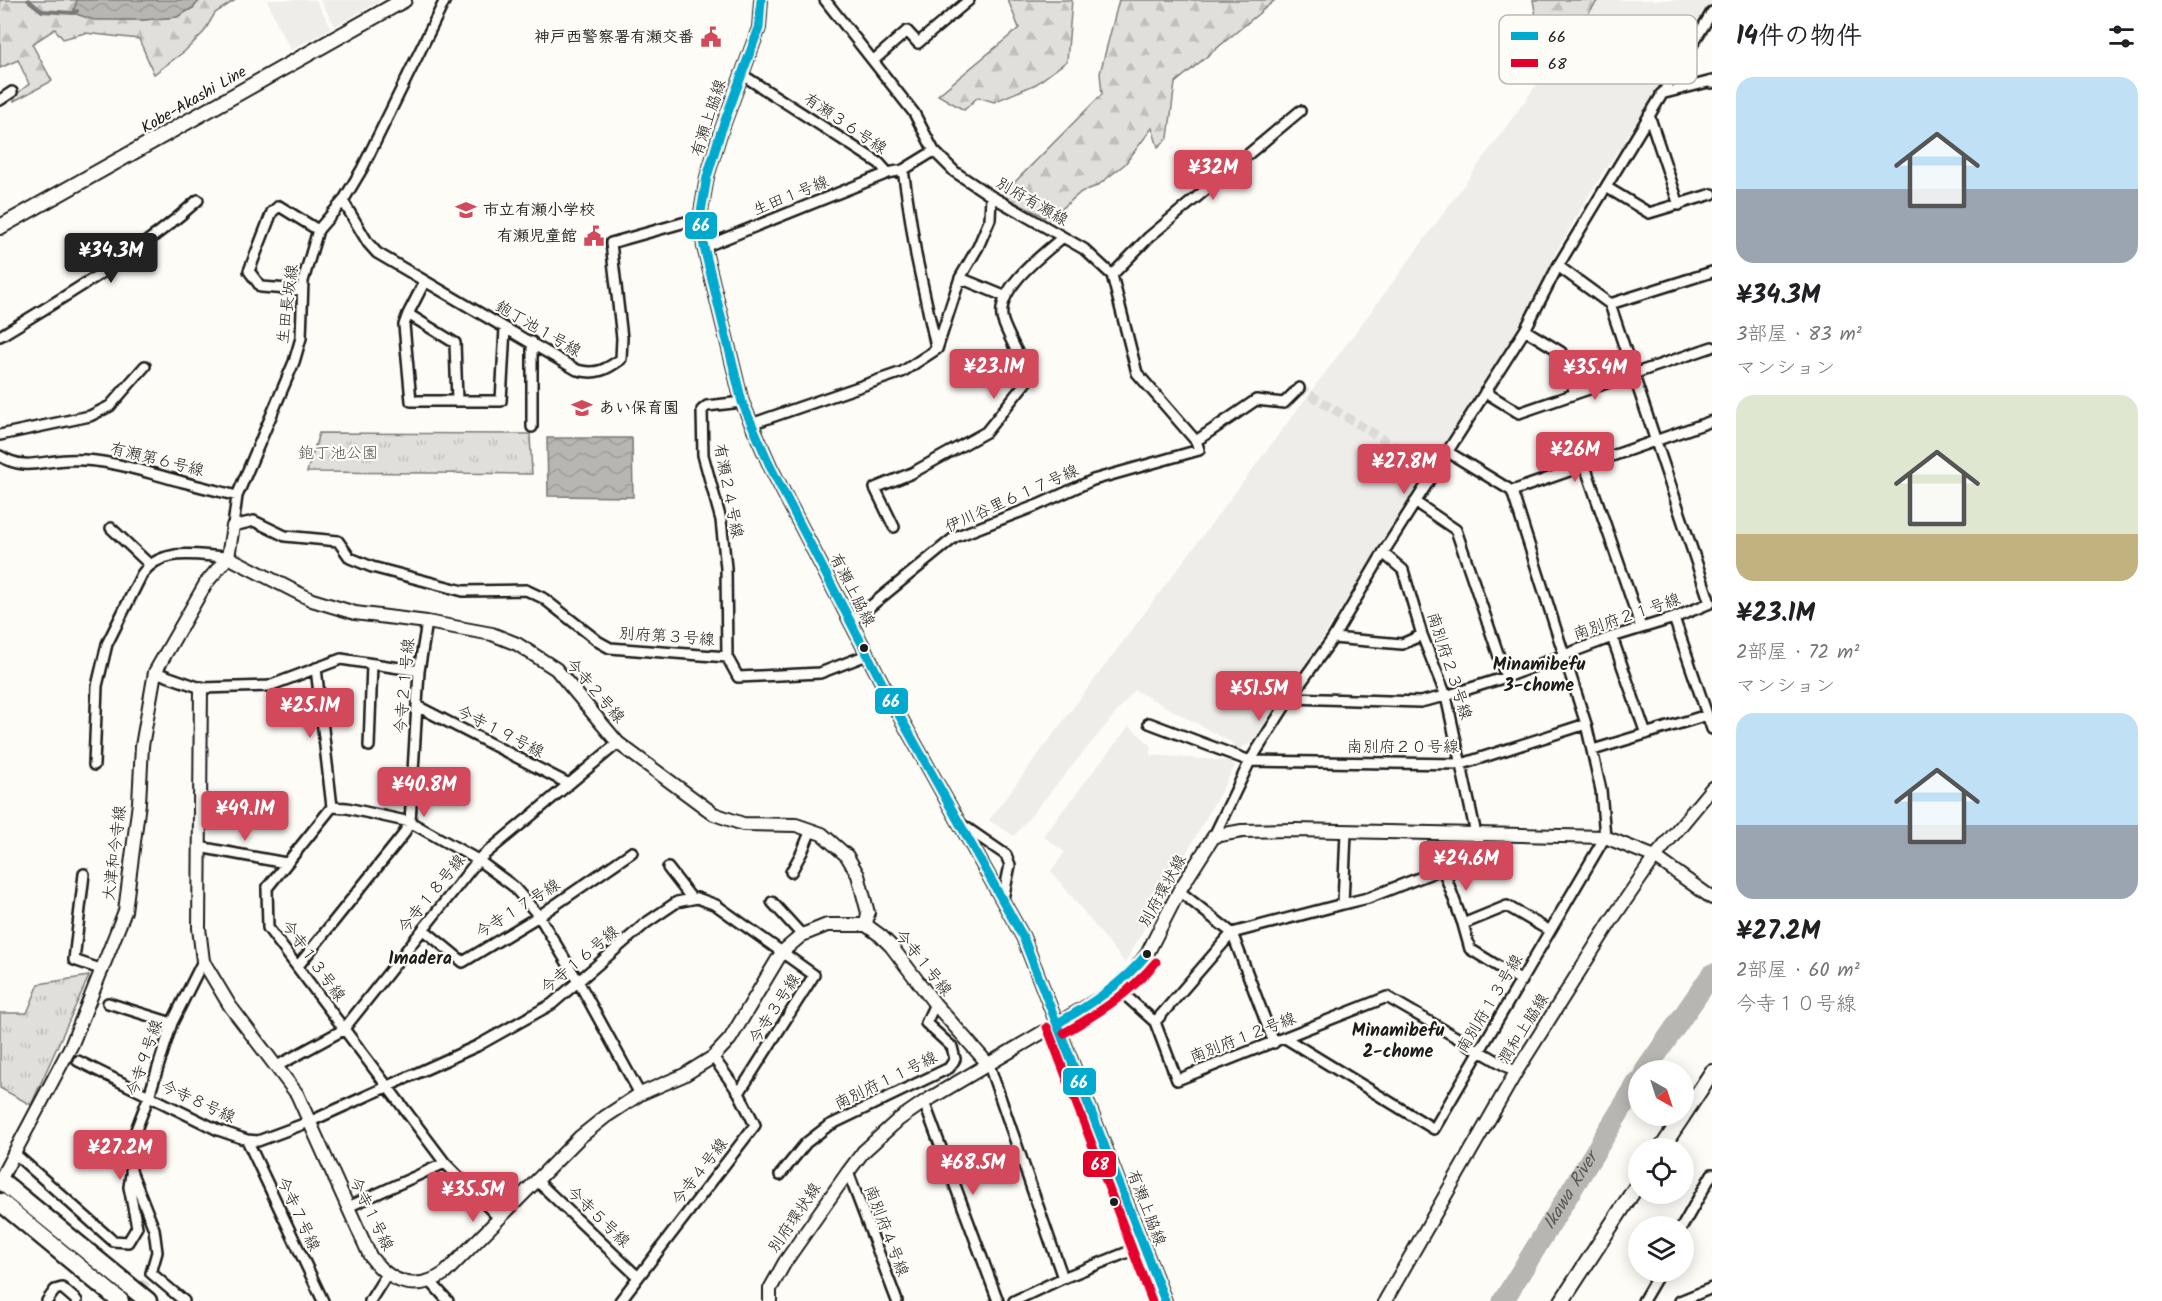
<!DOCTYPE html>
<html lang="ja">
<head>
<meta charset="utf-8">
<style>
	body { margin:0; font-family:Kalam,"Klee One",sans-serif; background:#f6f6f6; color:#202124; height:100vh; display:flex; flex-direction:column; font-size:22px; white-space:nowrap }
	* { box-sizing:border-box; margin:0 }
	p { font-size:20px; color:#757577 }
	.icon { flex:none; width:33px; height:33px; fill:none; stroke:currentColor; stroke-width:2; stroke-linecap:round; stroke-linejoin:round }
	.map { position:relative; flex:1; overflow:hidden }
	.sheet { display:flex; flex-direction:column; background:#fff; width:450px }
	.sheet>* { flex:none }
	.needle { width:39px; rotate:141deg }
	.tools { position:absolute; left:1628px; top:1060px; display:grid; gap:12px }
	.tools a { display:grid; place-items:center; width:66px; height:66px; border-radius:50%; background:#fff; box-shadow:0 3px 15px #0003; font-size:30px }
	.price { position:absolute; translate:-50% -51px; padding:0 14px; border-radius:6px; background:#d1495b; color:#fff; font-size:20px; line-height:39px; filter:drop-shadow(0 2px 3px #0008) }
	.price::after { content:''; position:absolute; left:50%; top:36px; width:18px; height:14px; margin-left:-9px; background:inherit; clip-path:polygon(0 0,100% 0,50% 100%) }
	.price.current { background:#222; color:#fff }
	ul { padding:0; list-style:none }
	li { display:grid; align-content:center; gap:12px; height:318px; padding:0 24px }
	li span { display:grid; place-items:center; height:186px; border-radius:18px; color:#555 }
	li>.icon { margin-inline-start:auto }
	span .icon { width:108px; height:108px; fill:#fffc; stroke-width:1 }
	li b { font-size:26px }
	h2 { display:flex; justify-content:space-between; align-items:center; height:72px; padding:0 24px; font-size:26px }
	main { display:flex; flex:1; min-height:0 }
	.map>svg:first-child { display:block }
</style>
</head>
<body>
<main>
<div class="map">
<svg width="1712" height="1301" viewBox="0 0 1712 1301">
	<defs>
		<pattern id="grass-tufts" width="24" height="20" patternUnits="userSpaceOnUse" patternTransform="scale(1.5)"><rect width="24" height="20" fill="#e0dfdb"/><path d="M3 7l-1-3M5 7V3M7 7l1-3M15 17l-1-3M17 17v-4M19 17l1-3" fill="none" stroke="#c0bfbb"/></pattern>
		<pattern id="forest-firs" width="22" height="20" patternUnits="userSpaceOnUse" patternTransform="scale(1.5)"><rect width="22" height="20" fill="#e0dfdb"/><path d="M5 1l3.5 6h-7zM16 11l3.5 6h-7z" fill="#c0bfbb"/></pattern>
		<pattern id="water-waves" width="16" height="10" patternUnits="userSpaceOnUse" patternTransform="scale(1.5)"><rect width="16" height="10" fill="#b7b6b2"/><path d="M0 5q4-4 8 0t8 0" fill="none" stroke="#9d9c98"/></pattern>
	</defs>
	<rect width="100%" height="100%" fill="#fdfcf7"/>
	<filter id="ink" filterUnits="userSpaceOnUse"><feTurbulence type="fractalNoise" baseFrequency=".0167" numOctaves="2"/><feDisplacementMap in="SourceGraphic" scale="12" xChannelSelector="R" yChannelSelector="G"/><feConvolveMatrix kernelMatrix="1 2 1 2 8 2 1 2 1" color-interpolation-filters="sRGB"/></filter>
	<g filter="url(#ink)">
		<path fill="#eeede9" d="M 267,0 L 316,0 L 331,28 L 291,50 L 279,28 Z
			M 320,0 L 379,0 L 380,1 L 335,26 Z
			M 1598,0 L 1712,0 L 1712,6 L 1592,190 L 1556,252 L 1526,318 L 1435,460 L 1427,458 L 1420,469 L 1427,474 L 1258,739 L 1238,750 L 1231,742 L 1135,690 L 1014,836 L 989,820 L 1403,269 Z
			M 1129,726 L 1151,745 L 1150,755 L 1230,761 L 1235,766 L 1125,963 L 1051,871 L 1065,852 L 1043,836 Z"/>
		<path fill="url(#grass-tufts)" stroke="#7e7e7c" stroke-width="1.5" d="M 319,433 L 530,434 L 532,474 L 307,472 Z
			M 89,976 L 31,1105 L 0,1088 L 0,1013 L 27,1013 L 39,984 Z"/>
		<path fill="url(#forest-firs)" stroke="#7e7e7c" stroke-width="1.5" d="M 0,0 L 77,0 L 73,13 L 94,19 L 143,20 L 177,17 L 193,8 L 200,0 L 234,1 L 215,13 L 204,32 L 185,51 L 154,74 L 139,39 L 85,33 L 63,39 L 55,29 L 32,44 L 52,81 L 14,101 L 14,96 L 29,84 L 18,60 L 0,68 Z
			M 1008,0 L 1072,0 L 1067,61 L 1036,84 L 994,102 L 978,97 L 964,110 L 938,95 L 1019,28 Z
			M 1119,0 L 1275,0 L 1175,83 L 1168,138 L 1158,147 L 1152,128 L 1125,164 L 1097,186 L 1081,192 L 1050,219 L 1001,196 L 1102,94 L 1100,73 Z
			M 1533,0 L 1598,0 L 1546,72 Z"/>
		<path fill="url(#water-waves)" stroke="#797876" stroke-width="1.5" d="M 77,0 L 200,0 L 193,8 L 177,17 L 143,20 L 94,20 L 73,13 Z
			M 547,438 L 632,438 L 633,497 L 548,496 Z"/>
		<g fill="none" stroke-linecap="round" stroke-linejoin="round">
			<path stroke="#797876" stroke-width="4" d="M 28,0 L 42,11 L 73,13 L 77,11"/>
			<g stroke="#b7b6b2" stroke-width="21">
				<path d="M 1645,1071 L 1712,974"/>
				<path id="s1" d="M 1503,1301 L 1638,1082"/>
			</g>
			<path stroke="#dbdad6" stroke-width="9" stroke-dasharray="9 4.5" stroke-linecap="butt" d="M 1299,388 L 1435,471
				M 135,1301 L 151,1273"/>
			<g stroke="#1c1c1c" stroke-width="14">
				<path id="street" d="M 445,0 L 362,169 L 343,201 L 318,230 L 303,281 L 301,338 L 294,362 L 237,496 L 233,526 L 254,521 L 285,536 L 338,541 L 350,558 L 372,567 L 463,591 L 526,590 L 543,598 L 599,642 L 610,648 L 727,657 L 738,677 L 820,673 L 867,655
					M 825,0 L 914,113 L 934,151 L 955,172 L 991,196 L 1084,249 L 1112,275 L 1137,373 L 1196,441 L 1199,450 L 1093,480 L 1038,505 L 955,537 L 851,622
					M 874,60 L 907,31 L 918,43 L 969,0
					M 741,74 L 879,163 L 888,173 L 903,170 L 934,151
					M 1661,94 L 1712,81 L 1712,83
					M 0,100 L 12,92
					M 1649,115 L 1679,205
					M 903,170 L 916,255 L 936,347
					M 1606,187 L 1649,213 L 1712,194
					M 343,201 L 368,243 L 377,253 L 577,370 C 596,375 606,370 621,359 L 622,338 L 611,243 L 700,218
					M 704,247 L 888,173
					M 1112,275 L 1149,237 L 1300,111
					M 960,278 L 1004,296
					M 425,281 L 408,314 L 404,325 L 411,401 L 501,401 L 505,328
					M 302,290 L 261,287 L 249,271 L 272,212 L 279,206 L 318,230
					M 1610,304 L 1712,272
					M 408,314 L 455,343 L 457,401
					M 1525,330 L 1561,352 L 1575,393
					M 0,336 C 69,294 138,254 198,200
					M 532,342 L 532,427
					M 1485,392 L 1519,413 L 1712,347
					M 751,424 L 902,372 L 937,349 L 960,278 L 978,247 L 990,219 L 991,196
					M 0,435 L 90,416 L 110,406 L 145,366
					M 1196,441 L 1256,400 L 1284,403 L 1299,388
					M 1448,452 L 1512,491 L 1712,421
					M 0,456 C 25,471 40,461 67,460 C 107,458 145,472 183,482 C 201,487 219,491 237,496
					M 1585,466 L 1641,627
					M 1415,502 L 1456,530 L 1506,677
					M 894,527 L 875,488 L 912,473 L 986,432 L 1030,377 C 1024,365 1003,327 1002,317 C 998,287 1042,255 1063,237
					M 111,528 L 149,564
					M 1674,618 L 1712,729
					M 1612,637 L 1646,734
					M 1333,638 L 1402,644 L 1422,635
					M 727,657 L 726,568 L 721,520 L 703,455 L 702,410 L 707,406 L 742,402
					M 316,668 L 332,807
					M 155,672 L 201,688 L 269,686 L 341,659 L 419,671
					M 1290,698 L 1420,702 L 1446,696 L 1506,677 L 1612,637 L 1674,618 L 1710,603 L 1610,304 L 1558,266
					M 417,706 L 569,784
					M 1149,723 L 1250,761 L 1462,764 L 1586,724
					M 369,746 L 372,664
					M 1593,750 L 1707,715
					M 94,765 L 97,686 L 107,644 L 142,574 C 162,546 197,556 228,557
					M 961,824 L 1006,855 L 1010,865 L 1003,899
					M 1346,832 L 1343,904 L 1232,933 L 1155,1022 L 1177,1080 L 1387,997 L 1516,1072
					M 1214,836 L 1250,761 L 1290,698 L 1333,638 L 1383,553 L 1525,330 L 1558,266 L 1712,12
					M 199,847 L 286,863
					M 668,868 L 692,899
					M 1443,869 L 1463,924
					M 791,872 L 802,852 L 811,830
					M 84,874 L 74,960 L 103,970
					M 1179,891 L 1232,933 L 1274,1043
					M 772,902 L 802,935
					M 1343,904 L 1368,898 L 1483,853 L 1476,834 L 1446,696 L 1422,635 L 1403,570 L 1383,553
					M 423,929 L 463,962 L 539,916 L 632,852
					M 298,966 L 403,835 L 410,822 L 419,671 L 427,622
					M 1522,981 L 1470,949 L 1463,924 L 1507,906 L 1550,931
					M 1116,987 L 1155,1022
					M 108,1003 L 172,1023
					M 1285,1038 L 1434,1129 L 1605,837 L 1601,790 L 1586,724 L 1512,491
					M 78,1061 L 218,1130 L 247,1140 L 258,1141 L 309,1122 L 477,1046 L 552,1004 L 646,923 L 677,902 L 697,898 L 716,905 L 814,975 L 739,1093
					M 989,1065 L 1063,1278
					M 277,1066 L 343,1030 L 478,860 L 618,743
					M 924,1102 L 998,1301
					M 247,1140 L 323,1301
					M 14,1153 L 113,1241 L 128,1242 L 137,1227 L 129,1187 L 131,1174
					M 848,1172 L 897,1301
					M 780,1175 L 806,1143 L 828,1126 L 949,1068 L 955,1059 L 952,1047 L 926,1023 L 935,1004
					M 536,1180 L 638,1277
					M 348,1207 L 445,1163
					M 499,1218 L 445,1163 L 268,928 L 267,888 L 332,807 L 347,808 L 410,822 L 478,860 L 513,886 L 539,916 L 578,981 L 640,1094
					M 1682,1227 L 1712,1174
					M 431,1282 L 448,1301
					M 47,1301 L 55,1290 L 62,1288 L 77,1301
					M 184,1301 L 151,1273 L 157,1252 L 154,1229 L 131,1171 L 132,1140 L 149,1096 L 172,1023 L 203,961
					M 370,1301 L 387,1274
					M 620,1301 L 755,1125 L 739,1093 L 713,1057
					M 1014,1301 L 1063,1278 L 1143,1246
					M 1643,1301 L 1660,1272
					M 1680,1301 L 1712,1288"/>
			</g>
			<g stroke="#1c1c1c" stroke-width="16">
				<path id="secondary" d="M 761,0 L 759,28 L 720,134 L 707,177 L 700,218 L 704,247 L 742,402 L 771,468 L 894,706 L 1023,937 L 1165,1301
					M 228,557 L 312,600 L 355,613 L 427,622 L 492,634 L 517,644 L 556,669 L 618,743 L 714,814 L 743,824 L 796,825 L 822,834 L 847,856 L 858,875 L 868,913 L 866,925
					M 201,688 L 199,928 L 203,961 L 230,1006 L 297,1094 L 370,1256 C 390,1283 416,1293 445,1273 L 580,1137 L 605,1117 L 640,1094 L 684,1075 L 713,1057 L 730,1039 L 782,952 L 802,935 L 827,925 L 866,925 L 881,936 L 891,946 L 935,1004 L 989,1065
					M 0,1180 L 72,1044 L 125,911 L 139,803 L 142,746 L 155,672 L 206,583 L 228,557 L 233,526
					M 770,1301 L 770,1289 L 785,1262 L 848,1172 L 863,1152 L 898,1120 L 924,1102 L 1106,995 L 1133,972 L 1147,954 L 1179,891 L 1214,836 L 1242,831 L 1296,830 L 1605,837 L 1655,857 L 1712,898
					M 1385,1301 L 1516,1072 L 1611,921 L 1655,857 L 1712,788"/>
			</g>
			<g stroke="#1c1c1c" stroke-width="18">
				<path id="primary" d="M 0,227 L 404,0
					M 1683,1116 L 1712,1072
					M 1661,1149 L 1683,1116
					M 1562,1301 L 1638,1184"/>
			</g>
			<g stroke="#1c1c1c" stroke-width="21">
				<path id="highway" d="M 0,1180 L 148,1301
					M 0,1202 L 120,1301"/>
			</g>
			<use href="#street" stroke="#fdfcf7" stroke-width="9"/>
			<use href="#secondary" stroke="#fdfcf7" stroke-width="12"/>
			<use href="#primary" stroke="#fdfcf7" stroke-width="14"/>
			<use href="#highway" stroke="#fdfcf7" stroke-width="16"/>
			<g stroke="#fdfcf7" stroke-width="14">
				<path id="bus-1" d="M 761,0 L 759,28 L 720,134 L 707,177 L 700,218 L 704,247 L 742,402 L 771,468 L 894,706 L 1023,937 L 1165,1301
					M 1058,1023 C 1092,1004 1122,984 1147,954"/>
			</g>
			<g stroke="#fdfcf7" stroke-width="14">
				<path id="bus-2" d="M 1047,1027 L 1152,1301
					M 1064,1033 C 1099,1013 1130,993 1156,962"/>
			</g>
			<use href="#bus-1" stroke="#00a9ce" stroke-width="9"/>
			<use href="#bus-2" stroke="#e4002b" stroke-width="9"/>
		</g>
	</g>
	<defs>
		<g id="civic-bare" transform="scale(1.62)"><path d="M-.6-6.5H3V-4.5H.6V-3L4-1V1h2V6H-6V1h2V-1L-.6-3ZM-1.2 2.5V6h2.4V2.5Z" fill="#d1495b" stroke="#fdfcf7" stroke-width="2.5" paint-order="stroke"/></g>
		<g id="school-bare" transform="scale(1.62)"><path d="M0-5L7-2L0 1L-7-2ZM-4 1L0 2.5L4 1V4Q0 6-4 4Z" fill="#d1495b" stroke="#fdfcf7" stroke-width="2.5" paint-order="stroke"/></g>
	</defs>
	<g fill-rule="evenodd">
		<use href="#civic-bare" x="711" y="37"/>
		<use href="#school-bare" x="466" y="210"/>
		<use href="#civic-bare" x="594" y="236"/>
		<use href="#school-bare" x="582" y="408"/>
	</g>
	<g fill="#1c1c1c" stroke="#fdfcf7" stroke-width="2">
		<circle cx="864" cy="648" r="5"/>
		<circle cx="1147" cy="954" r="5"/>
		<circle cx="1114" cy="1202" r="5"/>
	</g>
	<g text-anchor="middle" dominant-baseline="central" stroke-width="4.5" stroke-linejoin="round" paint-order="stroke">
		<g font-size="16" font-weight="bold" fill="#1c1c1c" stroke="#fdfcf7" text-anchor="end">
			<text x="694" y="37">神戸西警察署有瀬交番</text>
			<text x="483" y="210" text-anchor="start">市立有瀬小学校</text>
			<text x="577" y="236">有瀬児童館</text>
			<text x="599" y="408" text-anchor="start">あい保育園</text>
		</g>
		<g font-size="16" fill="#1c1c1c" stroke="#fdfcf7">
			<text transform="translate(194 100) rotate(-30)">Kobe-Akashi Line</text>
			<text transform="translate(709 118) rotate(-72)">有瀬上脇線</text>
			<text transform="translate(845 124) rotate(34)">有瀬３６号線</text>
			<text transform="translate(791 196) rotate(-22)">生田１号線</text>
			<text transform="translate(1032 202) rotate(30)">別府有瀬線</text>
			<text transform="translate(288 304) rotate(-83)">生田長坂線</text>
			<text transform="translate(538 329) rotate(30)">鉋丁池１号線</text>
			<text transform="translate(157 460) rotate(14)">有瀬第６号線</text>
			<text transform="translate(728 491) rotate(79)">有瀬２４号線</text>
			<text transform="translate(1012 499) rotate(-24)">伊川谷里６１７号線</text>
			<text transform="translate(852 590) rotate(63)">有瀬上脇線</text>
			<text transform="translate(1627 617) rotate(-19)">南別府２１号線</text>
			<text transform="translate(667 637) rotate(4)">別府第３号線</text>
			<text transform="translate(1449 666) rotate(72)">南別府２３号線</text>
			<text transform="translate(405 686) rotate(-85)">今寺２１号線</text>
			<text transform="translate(595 691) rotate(49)">今寺２号線</text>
			<text transform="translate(500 732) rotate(27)">今寺１９号線</text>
			<text x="1403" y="747">南別府２０号線</text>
			<text transform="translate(115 853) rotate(-83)">大津和今寺線</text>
			<text transform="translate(1163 891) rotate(-61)">別府環状線</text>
			<text transform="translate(432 894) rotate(-51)">今寺１８号線</text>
			<text transform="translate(518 909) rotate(-32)">今寺１７号線</text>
			<text transform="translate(580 960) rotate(-40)">今寺１６号線</text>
			<text transform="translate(313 961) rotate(54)">今寺１３号線</text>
			<text transform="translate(923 963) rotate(51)">今寺１号線</text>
			<text transform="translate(1490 1004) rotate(-59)">南別府１３号線</text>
			<text transform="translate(775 1009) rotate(-57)">今寺３号線</text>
			<text transform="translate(1524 1029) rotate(-58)">潤和上脇線</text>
			<text transform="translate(1243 1038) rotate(-21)">南別府１２号線</text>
			<text transform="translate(145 1058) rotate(-71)">今寺９号線</text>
			<text transform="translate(886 1081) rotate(-26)">南別府１１号線</text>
			<text transform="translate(198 1102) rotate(25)">今寺８号線</text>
			<text transform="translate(700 1172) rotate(-52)">今寺４号線</text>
			<text transform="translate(1146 1208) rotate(69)">有瀬上脇線</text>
			<text transform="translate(298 1214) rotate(65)">今寺７号線</text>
			<text transform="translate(371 1214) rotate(64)">今寺１号線</text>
			<text transform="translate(598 1217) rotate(44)">今寺５号線</text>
			<text transform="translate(795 1218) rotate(-56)">別府環状線</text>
			<text transform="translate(886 1231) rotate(69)">南別府４号線</text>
		</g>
		<g font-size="16" fill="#575655" stroke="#fdfcf7">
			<text x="338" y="453">鉋丁池公園</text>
		</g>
		<g font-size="18" font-weight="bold" fill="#1c1c1c" stroke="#fdfcf7">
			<text x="1539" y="665">Minamibefu<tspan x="1539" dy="21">3-chome</tspan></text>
			<text x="420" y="959">Imadera</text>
			<text x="1398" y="1031">Minamibefu<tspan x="1398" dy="21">2-chome</tspan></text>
		</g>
		<g font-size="18" font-style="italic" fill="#5a5a58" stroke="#fdfcf7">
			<text stroke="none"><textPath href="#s1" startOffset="129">Ikawa River</textPath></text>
		</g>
	</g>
	<rect x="1499" y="15" width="198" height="69" rx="9" fill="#fdfcf7" stroke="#bab9b5" stroke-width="1.5"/>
	<rect x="1511" y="32" width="27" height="8" fill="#00a9ce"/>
	<rect x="1511" y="59" width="27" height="8" fill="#e4002b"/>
	<g font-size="16" fill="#1c1c1c">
		<text x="1548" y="42">66</text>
		<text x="1548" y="69">68</text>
	</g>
	<g stroke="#fdfcf7" stroke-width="2">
		<rect x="684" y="211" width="34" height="29" rx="6" fill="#00a9ce"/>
		<rect x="874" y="687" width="35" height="28" rx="6" fill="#00a9ce"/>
		<rect x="1062" y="1067" width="35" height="29" rx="6" fill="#00a9ce"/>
		<rect x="1082" y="1150" width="35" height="28" rx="6" fill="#e4002b"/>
	</g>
	<g font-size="16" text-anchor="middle" font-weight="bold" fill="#fff">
		<text x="701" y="231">66</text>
		<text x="891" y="707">66</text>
		<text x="1079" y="1088">66</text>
		<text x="1100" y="1170">68</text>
	</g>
</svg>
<div class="tools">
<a><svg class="needle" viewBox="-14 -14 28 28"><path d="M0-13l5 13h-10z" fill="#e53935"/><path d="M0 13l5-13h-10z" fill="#757577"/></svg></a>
<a><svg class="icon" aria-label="locate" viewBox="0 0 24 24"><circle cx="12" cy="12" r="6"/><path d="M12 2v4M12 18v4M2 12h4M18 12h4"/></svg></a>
<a><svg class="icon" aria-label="layers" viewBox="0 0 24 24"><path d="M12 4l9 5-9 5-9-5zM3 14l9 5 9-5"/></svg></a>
</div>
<b class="price" style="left:1213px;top:201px">¥32M</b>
<b class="price current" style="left:111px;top:284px">¥34.3M</b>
<b class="price" style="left:994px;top:400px">¥23.1M</b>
<b class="price" style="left:1595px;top:401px">¥35.4M</b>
<b class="price" style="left:1575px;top:483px">¥26M</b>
<b class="price" style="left:1404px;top:495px">¥27.8M</b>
<b class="price" style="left:1259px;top:722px">¥51.5M</b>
<b class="price" style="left:310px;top:739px">¥25.1M</b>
<b class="price" style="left:424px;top:818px">¥40.8M</b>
<b class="price" style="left:245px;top:842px">¥49.1M</b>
<b class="price" style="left:1466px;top:892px">¥24.6M</b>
<b class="price" style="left:120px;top:1181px">¥27.2M</b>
<b class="price" style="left:973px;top:1196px">¥68.5M</b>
<b class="price" style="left:473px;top:1223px">¥35.5M</b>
</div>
<section class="sheet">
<h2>14件の物件<svg class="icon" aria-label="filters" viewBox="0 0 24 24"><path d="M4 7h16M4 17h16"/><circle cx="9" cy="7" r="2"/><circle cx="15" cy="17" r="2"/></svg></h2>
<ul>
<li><span style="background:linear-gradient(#bfe0f5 60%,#9aa5b1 0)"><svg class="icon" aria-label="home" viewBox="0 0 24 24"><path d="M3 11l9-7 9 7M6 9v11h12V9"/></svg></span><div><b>¥34.3M</b><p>3部屋 · 83 m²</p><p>マンション</p></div></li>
<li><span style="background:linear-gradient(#dfe7d0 75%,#c2b280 0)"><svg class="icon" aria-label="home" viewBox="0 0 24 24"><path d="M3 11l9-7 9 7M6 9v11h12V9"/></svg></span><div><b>¥23.1M</b><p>2部屋 · 72 m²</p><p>マンション</p></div></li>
<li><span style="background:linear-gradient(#bfe0f5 60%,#9aa5b1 0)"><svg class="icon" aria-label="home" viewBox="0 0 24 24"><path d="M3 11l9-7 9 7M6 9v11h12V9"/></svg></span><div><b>¥27.2M</b><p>2部屋 · 60 m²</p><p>今寺１０号線</p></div></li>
</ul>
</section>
</main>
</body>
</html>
